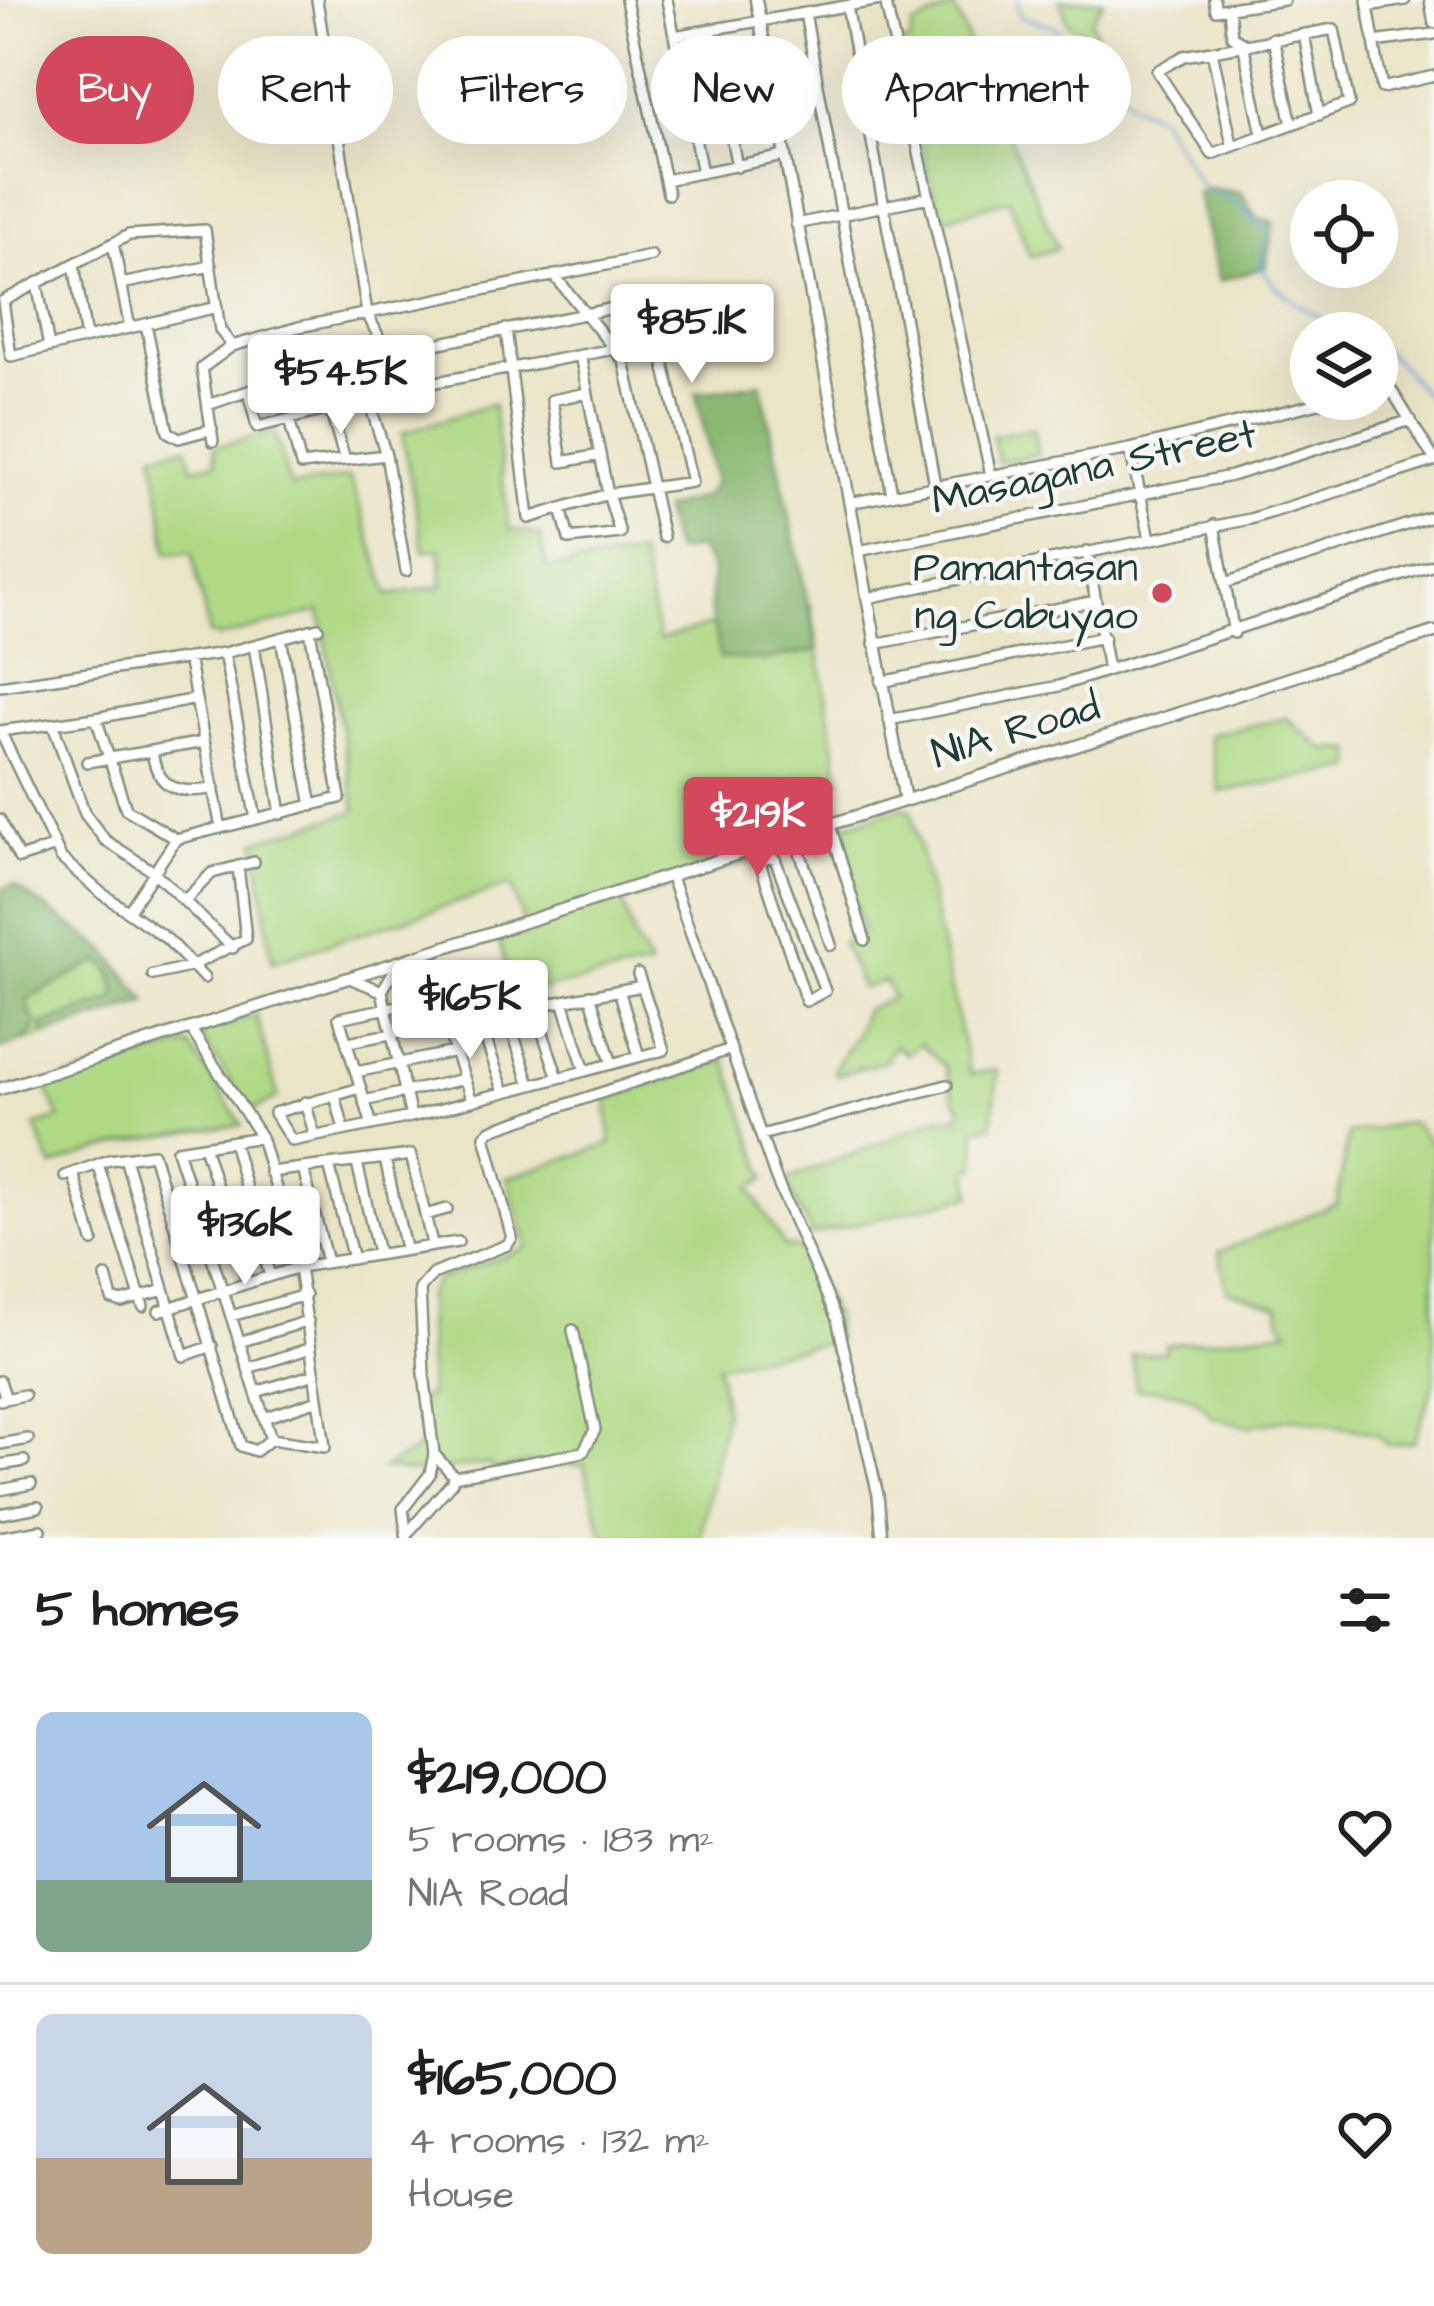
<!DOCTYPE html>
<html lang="en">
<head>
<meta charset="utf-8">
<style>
	body { margin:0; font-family:"Architects Daughter",sans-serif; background:#f6f6f6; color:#202124; height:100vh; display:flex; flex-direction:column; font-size:45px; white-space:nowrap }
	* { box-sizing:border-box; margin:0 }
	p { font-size:39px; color:#757577 }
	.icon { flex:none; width:66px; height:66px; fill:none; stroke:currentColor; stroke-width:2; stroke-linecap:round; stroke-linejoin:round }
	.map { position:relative; height:1538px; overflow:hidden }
	.details { display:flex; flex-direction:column; background:#fff; flex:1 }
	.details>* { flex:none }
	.banner { position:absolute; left:36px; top:36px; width:1362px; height:108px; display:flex; gap:24px }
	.fabs { position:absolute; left:1290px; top:180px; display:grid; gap:24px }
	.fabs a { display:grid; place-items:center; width:108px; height:108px; border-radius:50%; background:#fff; box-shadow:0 12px 48px #0002; font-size:60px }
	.price { position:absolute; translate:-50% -102px; padding:0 27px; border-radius:12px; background:#fff; color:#222; font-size:39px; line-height:78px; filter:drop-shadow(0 3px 6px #0008) }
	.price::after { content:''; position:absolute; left:50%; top:72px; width:36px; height:27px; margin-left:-18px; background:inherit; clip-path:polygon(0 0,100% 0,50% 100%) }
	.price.current { background:#d1495b; color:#fff }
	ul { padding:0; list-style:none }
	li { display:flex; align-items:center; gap:36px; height:300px; padding:0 36px }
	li+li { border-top:3px solid #e0e0e0 }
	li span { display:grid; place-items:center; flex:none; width:336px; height:240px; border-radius:18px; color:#555 }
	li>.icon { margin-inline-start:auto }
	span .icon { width:144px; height:144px; fill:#fffc; stroke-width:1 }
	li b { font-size:51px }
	h2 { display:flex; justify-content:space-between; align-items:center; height:144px; padding:0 36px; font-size:51px }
	.pill { padding:0 42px; border-radius:54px; background:#fff; box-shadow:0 12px 48px #0002; font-size:42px; line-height:108px }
	.pill.current { background:#d1495b; color:#fff }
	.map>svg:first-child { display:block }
</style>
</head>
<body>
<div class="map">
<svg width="1434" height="1538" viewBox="0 0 1434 1538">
	<rect width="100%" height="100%" fill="#f6f6f2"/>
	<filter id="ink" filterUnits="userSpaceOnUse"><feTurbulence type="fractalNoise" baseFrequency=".00833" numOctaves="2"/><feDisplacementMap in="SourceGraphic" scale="24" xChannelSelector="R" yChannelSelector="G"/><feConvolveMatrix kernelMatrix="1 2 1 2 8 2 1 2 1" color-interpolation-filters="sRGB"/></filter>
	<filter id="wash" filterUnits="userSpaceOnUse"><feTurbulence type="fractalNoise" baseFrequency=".004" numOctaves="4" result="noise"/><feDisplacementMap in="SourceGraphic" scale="48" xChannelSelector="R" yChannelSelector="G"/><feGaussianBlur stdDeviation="2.7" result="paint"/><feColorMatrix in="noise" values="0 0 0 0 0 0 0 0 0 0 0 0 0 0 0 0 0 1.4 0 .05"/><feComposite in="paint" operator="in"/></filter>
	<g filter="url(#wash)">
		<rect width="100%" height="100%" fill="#ebe5c8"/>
		<path fill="#afd984" stroke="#678b5c" stroke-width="3" d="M 1060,0 L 1104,0 L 1091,21 L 1096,33 L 1094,40 L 1085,39 L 1081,29 L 1069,25 Z
			M 954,8 L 1058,248 L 1030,257 L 1009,199 L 940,220 L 898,44 L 910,42 L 913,26 Z
			M 493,404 L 509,529 L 540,535 L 547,569 L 640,554 L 659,640 L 750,614 L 811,605 L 840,780 L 823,786 L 836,828 L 902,807 L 911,810 L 970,1074 L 998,1070 L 992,1125 L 976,1129 L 977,1167 L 969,1168 L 972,1195 L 812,1235 L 784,1181 L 885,1141 L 937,1117 L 958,1117 L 961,1108 L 954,1098 L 945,1067 L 920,1043 L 906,1054 L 895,1045 L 886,1061 L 836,1075 L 834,1069 L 855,1036 L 865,1010 L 893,997 L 885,981 L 862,988 L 842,943 L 863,931 L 835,834 L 622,902 L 635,941 L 650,967 L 513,995 L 498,937 L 525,928 L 511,885 L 272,962 L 256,841 L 356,811 L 320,611 L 218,638 L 209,634 L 192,552 L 168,553 L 154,453 L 187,446 L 192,467 L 216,463 L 214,447 L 275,432 L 290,487 L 350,477 L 389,595 L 442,586 L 441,549 L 424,551 L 402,433 Z
			M 1033,428 L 1038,454 L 998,462 L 993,436 Z
			M 1286,718 L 1324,749 L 1353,750 L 1354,768 L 1220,792 L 1208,735 Z
			M 99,961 C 113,967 117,985 115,999 L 42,1025 L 44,1035 L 24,1041 L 23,1038 L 34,1031 L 28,1000 L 74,971 Z
			M 256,1015 L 278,1097 L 251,1112 L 198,1032 Z
			M 189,1045 L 242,1125 C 177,1134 113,1141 52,1167 L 35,1126 L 60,1118 L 45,1085 Z
			M 726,1060 L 766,1179 L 750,1188 L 784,1246 L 801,1249 L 834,1315 L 836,1341 L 717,1365 L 725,1413 L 700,1538 L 604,1538 L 584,1465 L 522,1463 L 493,1473 L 489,1464 L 416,1472 L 383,1469 L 421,1447 L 416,1401 L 429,1395 L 427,1296 L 436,1280 L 528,1248 L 507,1178 L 611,1144 L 607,1099 Z
			M 1411,1122 L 1434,1146 L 1434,1384 L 1414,1442 L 1388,1445 L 1375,1433 L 1295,1418 L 1247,1426 L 1211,1417 C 1195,1388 1165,1390 1136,1389 L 1132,1355 L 1166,1352 L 1165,1345 L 1289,1330 L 1281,1321 L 1279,1306 L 1227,1290 L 1219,1252 L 1337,1204 L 1348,1134 Z"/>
		<path fill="#8bb972" stroke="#557b53" stroke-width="3" d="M 1208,188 L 1241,193 L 1256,217 L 1274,222 L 1265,267 L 1219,281 L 1197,193 Z
			M 761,383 L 818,650 L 766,660 L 720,658 L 710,609 L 712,569 L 699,548 L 675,552 L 663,510 L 704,497 L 715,483 L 696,393 Z
			M 13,885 L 105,949 L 148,1002 L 44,1035 L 41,1025 L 115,999 C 117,985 113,966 99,961 L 28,999 L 30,1014 L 36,1021 C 32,1039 17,1043 0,1049 L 0,891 Z"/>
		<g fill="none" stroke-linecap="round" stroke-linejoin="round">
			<path stroke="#6ea4dc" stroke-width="3" d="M 1017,0 L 1020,16 L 1055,27 L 1067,37 L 1071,50 L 1098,76 L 1112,82 L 1132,104 L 1159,117 L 1203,189 L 1236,203 L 1268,231 L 1261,268 C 1282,301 1318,316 1352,333
				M 1377,346 L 1396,361 L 1434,404"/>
		</g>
	</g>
	<g filter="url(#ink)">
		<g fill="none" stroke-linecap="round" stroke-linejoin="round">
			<g stroke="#85917e" stroke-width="14">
				<path id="minor" d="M 317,0 L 367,313 L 410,401
					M 626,0 L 668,194
					M 667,0 L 702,173
					M 885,0 L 991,475
					M 1214,0 L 1216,10 L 1284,0
					M 1367,0 L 1382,88 L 1434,76
					M 1430,0 L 1434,23
					M 847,6 L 935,485
					M 1368,6 L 1405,0
					M 1229,10 L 1232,36 L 1243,43 L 1262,134
					M 805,13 L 892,494
					M 711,29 L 737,167
					M 1334,29 L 1349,103 L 1212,154 L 1157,71 L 1184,56 Z
					M 1304,34 L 1319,115
					M 674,36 L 880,0
					M 1273,38 L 1292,124
					M 1374,42 L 1434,34
					M 1212,51 L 1232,144
					M 665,180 L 784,156
					M 796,224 L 929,197
					M 113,243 L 130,328
					M 74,264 L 86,338
					M 554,275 L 624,361 L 663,537
					M 37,283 L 49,347
					M 121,284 L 211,266
					M 217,307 L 11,356 L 3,301 L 129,235 L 205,230 L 220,330 L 232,346
					M 146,324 L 168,432 L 179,438 L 212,429
					M 356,360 L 386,455 L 406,571
					M 404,388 L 614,349
					M 1377,389 L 1389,386 L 1434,459
					M 248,391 L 257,427 L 330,409 L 345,460
					M 587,393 L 552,400 L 562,462 L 600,455
					M 208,405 L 311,369 L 649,301 L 692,482 L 608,494 L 529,518 L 506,329
					M 289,419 L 301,465 L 386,455
					M 213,441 L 202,368 L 232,346 L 299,327 L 651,256
					M 1130,449 L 1150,538
					M 849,503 L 1130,449 L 1335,399
					M 561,508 L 569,539 L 620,533 L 608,494 L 580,355
					M 1214,525 L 1234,633
					M 858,551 L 1231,476 L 1411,420
					M 1087,551 L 1108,670
					M 1225,583 L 1434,516
					M 867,598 L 1250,519 L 1434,461
					M 281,638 L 312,806
					M 874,644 L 1096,601
					M 254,645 L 281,814
					M 224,653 L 256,819
					M 188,658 L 221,828
					M 881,682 L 1104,637
					M 0,686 L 224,653 L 318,628
					M 96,718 L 126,809 L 176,839
					M 889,720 L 1059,686 L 1434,565
					M 53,725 L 85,814 L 105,840 L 154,872 L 233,948
					M 0,731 L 61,858 L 100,892 L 167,939 L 204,978
					M 0,731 L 96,718 L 196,699
					M 152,751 C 157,790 180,795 214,788
					M 87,762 L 204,742
					M 0,820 L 19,858 L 53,847
					M 830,825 L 865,940
					M 795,837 L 831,945
					M 763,847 L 767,858 L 775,859 L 825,991 L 806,1001 L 760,863 L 767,858
					M 671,877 L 776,1179 L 837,1319 L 878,1495 L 882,1538
					M 185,900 L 212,873 L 254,862
					M 128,912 L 176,839 L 340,798 L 310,630
					M 153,975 L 189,967 L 246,939 L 238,866
					M 352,979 L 382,991 L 398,964
					M 619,990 L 639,1056
					M 382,991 L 411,1117
					M 590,995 L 612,1064
					M 563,1001 L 585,1071
					M 534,1006 L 558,1078
					M 506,1011 L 530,1085
					M 478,1017 L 504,1092
					M 192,1031 L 261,1137 L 299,1267 L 325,1447 L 271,1439
					M 348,1042 L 642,986
					M 356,1072 L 454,1052
					M 360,1088 L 274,1113 L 292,1141 L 411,1117 L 664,1050 L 638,974
					M 335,1095 L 344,1130
					M 364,1101 L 464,1079
					M 305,1102 L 315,1136
					M 372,1125 L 339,1018 L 437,998 L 472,1101
					M 761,1135 L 947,1085
					M 261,1137 L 177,1150 L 271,1439
					M 233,1141 L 270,1276
					M 204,1146 L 247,1282
					M 125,1158 L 184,1356 L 212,1346
					M 385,1159 L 405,1248
					M 357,1163 L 378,1253
					M 98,1164 L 143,1306
					M 329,1165 L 353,1259
					M 303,1168 L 327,1262
					M 270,1172 L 411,1155 L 432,1244
					M 73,1173 L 93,1241
					M 65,1176 L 109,1160 L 153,1154 L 241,1446 L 256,1451 L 271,1439
					M 425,1215 L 447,1209
					M 106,1277 L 112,1299 L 122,1302 L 164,1290
					M 159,1311 L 299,1267 L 458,1242
					M 231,1316 L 305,1295
					M 239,1342 L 308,1321
					M 248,1368 L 311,1348
					M 0,1381 L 6,1399
					M 256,1392 L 315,1374
					M 0,1400 L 24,1395
					M 264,1418 L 318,1400
					M 0,1444 L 28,1439
					M 0,1465 L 24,1461
					M 453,1477 L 583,1452 L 595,1430 L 573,1330
					M 0,1490 L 31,1484
					M 0,1514 L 38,1507
					M 406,1535 L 452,1482 L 453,1475 L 434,1454
					M 0,1537 L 41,1530
					M 407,1538 L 403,1509 L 430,1474 L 434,1454 L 424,1374 L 420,1289 L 433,1274 L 507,1245 L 512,1238 L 485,1136 L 491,1130 L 731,1049"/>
			</g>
			<g stroke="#85917e" stroke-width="15">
				<path id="tertiary" d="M 756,0 L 905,800
					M 0,1089 L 1434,632"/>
			</g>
			<use href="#minor" stroke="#fff" stroke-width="9"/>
			<use href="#tertiary" stroke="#fff" stroke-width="10"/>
		</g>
	</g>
	<circle fill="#d1495b" stroke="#f6f6f2" stroke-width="4.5" cx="1162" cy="593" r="12"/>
	<g text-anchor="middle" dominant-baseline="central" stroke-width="9" stroke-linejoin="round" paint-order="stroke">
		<g font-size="42" fill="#1f3d34" stroke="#f6f6f2">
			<text transform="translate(1094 468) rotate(-12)">Masagana Street</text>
			<text transform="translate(1016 731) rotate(-17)">NIA Road</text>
		</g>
		<g font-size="42" fill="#1f3d34" stroke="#f6f6f2" text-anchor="end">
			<text x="1138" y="569">Pamantasan<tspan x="1138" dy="48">ng Cabuyao</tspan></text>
		</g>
	</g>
</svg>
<div class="fabs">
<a><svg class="icon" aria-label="locate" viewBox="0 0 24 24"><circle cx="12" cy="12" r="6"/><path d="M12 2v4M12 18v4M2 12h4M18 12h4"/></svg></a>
<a><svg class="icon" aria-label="layers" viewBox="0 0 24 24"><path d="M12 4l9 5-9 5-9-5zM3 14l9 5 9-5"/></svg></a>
</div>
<b class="price" style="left:692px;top:386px">$85.1K</b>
<b class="price" style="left:341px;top:437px">$54.5K</b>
<b class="price current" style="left:758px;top:879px">$219K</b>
<b class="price" style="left:470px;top:1062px">$165K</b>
<b class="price" style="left:245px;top:1288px">$136K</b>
<div class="banner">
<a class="pill current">Buy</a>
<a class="pill">Rent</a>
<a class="pill">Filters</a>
<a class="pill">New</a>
<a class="pill">Apartment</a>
</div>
</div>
<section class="details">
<h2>5 homes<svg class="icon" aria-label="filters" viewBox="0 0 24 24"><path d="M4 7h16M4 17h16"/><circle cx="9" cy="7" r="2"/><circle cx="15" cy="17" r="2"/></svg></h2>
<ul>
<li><span style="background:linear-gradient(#a9c7e8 70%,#7fa58c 0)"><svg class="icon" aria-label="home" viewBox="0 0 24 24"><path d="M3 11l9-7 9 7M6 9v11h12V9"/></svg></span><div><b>$219,000</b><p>5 rooms · 183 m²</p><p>NIA Road</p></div><svg class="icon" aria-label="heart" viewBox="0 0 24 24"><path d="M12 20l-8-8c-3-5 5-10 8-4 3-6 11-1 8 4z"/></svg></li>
<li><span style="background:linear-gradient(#c9d6e8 60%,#b9a48a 0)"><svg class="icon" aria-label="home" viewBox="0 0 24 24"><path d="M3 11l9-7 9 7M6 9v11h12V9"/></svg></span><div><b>$165,000</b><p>4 rooms · 132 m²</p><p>House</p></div><svg class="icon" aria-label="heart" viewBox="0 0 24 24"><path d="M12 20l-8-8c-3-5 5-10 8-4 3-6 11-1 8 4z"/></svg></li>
</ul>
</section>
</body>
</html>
